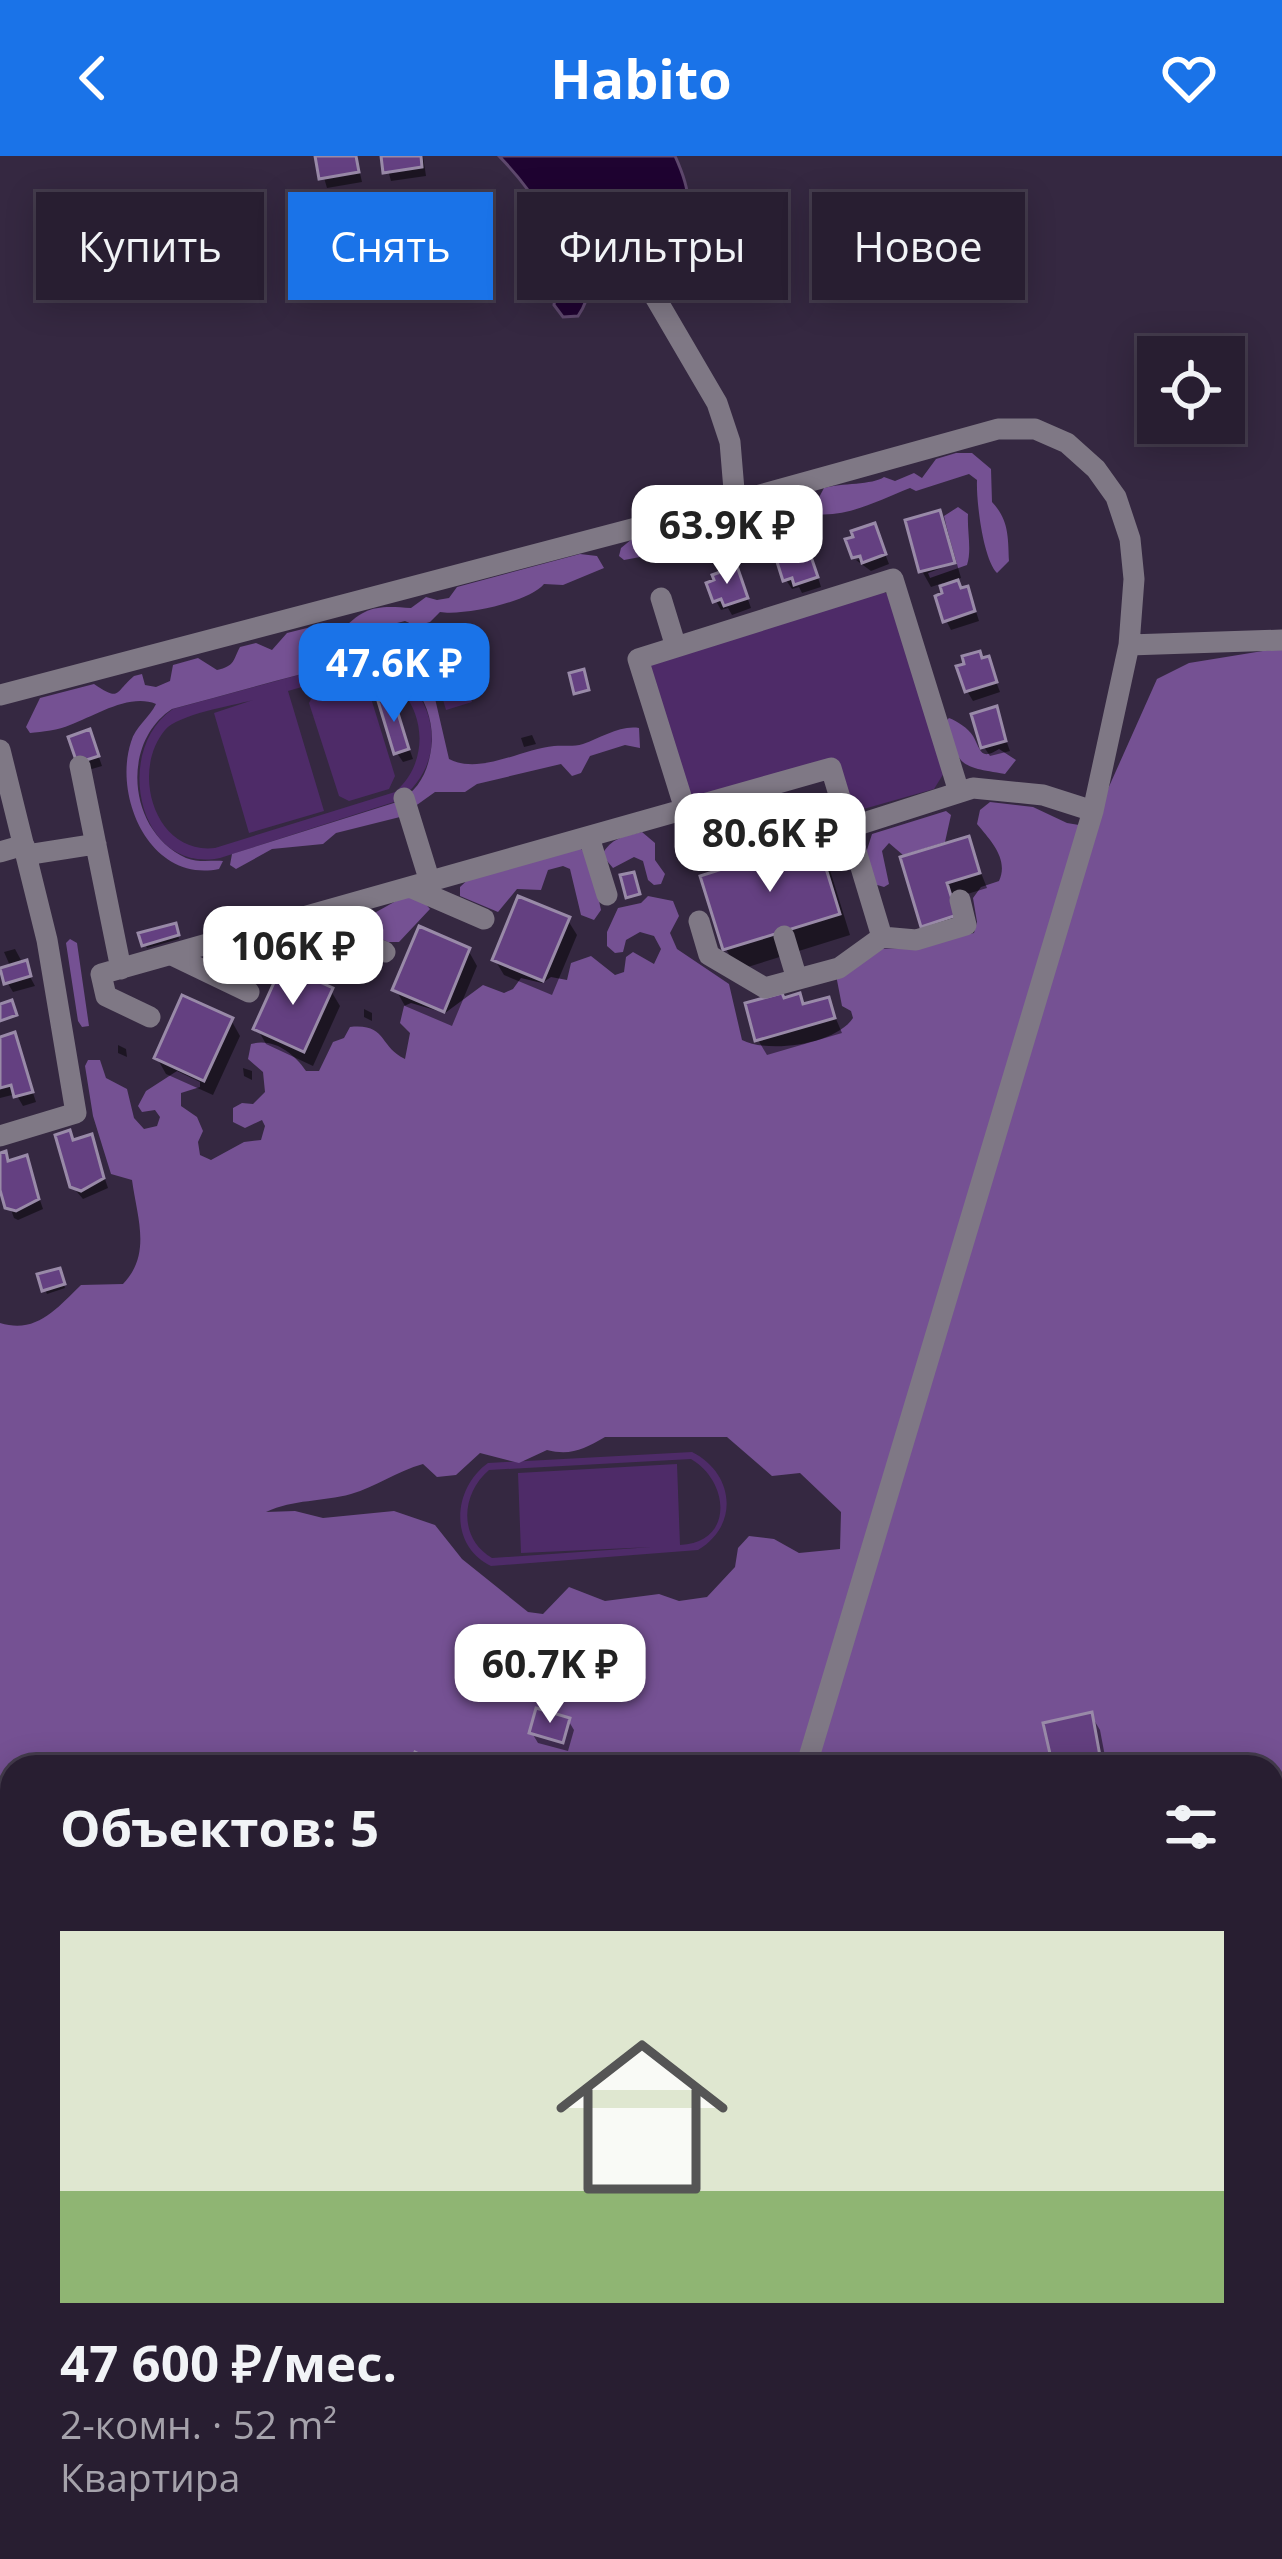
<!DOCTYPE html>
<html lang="ru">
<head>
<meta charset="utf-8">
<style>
	body { margin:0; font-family:"Open Sans",sans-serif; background:#302739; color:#f1f3f6; height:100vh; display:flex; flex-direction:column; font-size:45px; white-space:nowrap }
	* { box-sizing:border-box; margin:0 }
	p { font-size:39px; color:#a5a2ab }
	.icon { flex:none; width:66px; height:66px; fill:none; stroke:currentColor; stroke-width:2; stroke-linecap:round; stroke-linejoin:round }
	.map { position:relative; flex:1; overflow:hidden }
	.side { position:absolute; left:0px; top:1599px; width:1284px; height:804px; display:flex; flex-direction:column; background:#281e31; border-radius:36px 36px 0 0; box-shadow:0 6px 30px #0003,0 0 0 3px #443c4d }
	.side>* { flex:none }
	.guide { position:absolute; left:36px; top:36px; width:1212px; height:108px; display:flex; gap:24px }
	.controls { position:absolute; left:1137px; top:180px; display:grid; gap:24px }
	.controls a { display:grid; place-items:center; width:108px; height:108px; border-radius:0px; background:#281e31; box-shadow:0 6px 30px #0003,0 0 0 3px #443c4d; font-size:60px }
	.price { position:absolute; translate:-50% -102px; padding:0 27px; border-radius:24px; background:#fff; color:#222; font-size:39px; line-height:78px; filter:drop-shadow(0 3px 6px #0008) }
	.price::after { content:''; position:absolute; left:50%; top:72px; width:36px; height:27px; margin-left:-18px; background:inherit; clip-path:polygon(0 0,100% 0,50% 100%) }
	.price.active { background:#1a73e8; color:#fff }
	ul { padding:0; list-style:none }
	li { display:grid; align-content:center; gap:24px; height:636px; padding:0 60px }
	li+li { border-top:3px solid #443c4d }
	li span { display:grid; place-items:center; height:372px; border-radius:0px; color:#555 }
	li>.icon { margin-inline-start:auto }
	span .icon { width:216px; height:216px; fill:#fffc; stroke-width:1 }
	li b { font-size:51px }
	h2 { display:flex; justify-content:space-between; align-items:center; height:144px; padding:0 60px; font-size:51px }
	.chip { padding:0 42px; border-radius:0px; background:#281e31; box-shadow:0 6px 30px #0003,0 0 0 3px #443c4d; font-size:42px; line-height:108px }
	.chip.active { background:#1a73e8; color:#fff }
	header { display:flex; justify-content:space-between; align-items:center; height:156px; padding:0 60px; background:#1a73e8; color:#fff; font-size:54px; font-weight:700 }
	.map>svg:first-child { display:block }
</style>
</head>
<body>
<header><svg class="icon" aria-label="back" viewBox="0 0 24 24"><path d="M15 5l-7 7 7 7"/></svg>Habito<svg class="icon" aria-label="heart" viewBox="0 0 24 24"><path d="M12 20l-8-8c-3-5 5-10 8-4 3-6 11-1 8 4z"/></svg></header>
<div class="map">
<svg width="1282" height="2403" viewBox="0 0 1282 2403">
	<rect width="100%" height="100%" fill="#352841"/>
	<path fill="#4e2b68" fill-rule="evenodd" d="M 880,435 L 888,438 L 944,617 L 934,633 L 860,654 L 849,645 L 835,602 L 703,641 L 688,637 L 650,519 L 651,507 Z
		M 456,495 L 472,546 L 446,554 L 431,503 Z
		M 354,504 C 431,507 461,602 397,645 L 220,702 C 138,719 112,594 173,553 ZM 357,515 C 419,517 441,597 395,636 L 215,692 C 155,699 130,616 165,574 C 179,558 231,550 253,544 L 214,557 L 249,677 L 324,655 L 288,535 Z
		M 352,520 L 366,526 L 395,620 L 389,633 L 349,645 L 339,640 L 309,547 L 318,531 Z
		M 692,1296 C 734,1317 740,1369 698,1394 L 491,1410 C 448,1389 453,1332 488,1307 ZM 691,1303 C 730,1326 734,1387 680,1389 L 677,1308 L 518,1317 L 521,1397 L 652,1391 L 492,1402 C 458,1382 461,1338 489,1314 Z"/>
	<path fill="#755193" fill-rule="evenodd" d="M 956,297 L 972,297 L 991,313 L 992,346 C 1009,364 1008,381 1009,405 L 997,417 C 983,403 976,344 977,324 L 969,318 L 916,335 L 910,332 C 879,344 847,362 814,358 C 803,375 789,371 773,367 C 744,376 726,400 692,392 C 682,404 672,406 657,406 L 651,399 L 624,404 L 619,400 L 621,392 L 632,383 L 734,356 L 760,359 L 771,348 L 781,348 L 786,355 C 817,352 810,358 824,332 C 841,327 873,329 884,321 L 895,325 L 914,317 L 922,322 L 936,303 Z
		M 958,351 L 968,358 C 967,375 972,394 967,409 L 930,422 L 928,417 L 955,407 L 944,360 Z
		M 580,398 L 597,400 L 604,412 L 563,429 L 544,428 C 529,446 464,460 440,456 L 430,466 L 416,470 L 405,465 L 393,468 L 377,481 L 347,491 L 386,494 L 418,517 L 434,538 L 449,603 C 480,619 522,593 554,590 C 565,589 573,591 583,588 C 601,582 620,569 639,572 L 640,592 L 625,589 L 590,600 L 581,617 L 572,620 L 561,608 L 477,628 L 465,636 L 435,636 L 400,661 L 336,677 L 323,688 L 272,693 L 236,713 L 230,709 L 232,698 L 397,646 C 421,634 430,611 432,585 C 433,543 404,505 361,504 C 340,503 317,513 298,519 C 256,530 214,542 172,553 C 120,587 128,676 186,702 C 199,707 211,704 223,705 L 219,713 C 150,727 113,641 131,586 C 135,571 150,561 156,548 C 129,537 95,560 70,569 C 59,574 42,576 30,577 L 26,571 L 40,542 L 94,528 C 121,546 114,537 134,520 L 142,518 L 145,529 L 156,531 L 170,525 L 173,509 L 198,502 L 217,514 C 235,510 233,504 240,491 L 256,487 L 272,494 L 287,477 L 323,468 L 340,476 C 364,451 375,449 411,452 L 426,441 L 437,444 L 449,442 L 457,431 Z
		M 1282,492 L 1282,2403 L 0,2403 L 0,1167 C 37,1178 56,1153 81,1129 L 123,1128 C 152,1098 137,1061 132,1024 L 111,1018 L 93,960 L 85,910 L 88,904 L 100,904 L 106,922 L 127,933 L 134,962 L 144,973 L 157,970 L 160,961 L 155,954 L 142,956 L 138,950 L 146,935 L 177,915 L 200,926 L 200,931 L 181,937 L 181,950 L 197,961 L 203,975 L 198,986 L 200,999 L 211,1004 L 244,986 L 261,984 L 265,970 L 262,964 L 245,972 L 233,966 L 233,952 L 242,947 L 253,948 L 265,936 L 263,916 L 248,903 L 251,888 C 273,882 293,896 306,915 L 319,915 L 333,886 L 344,882 L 350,871 C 387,867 379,891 405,903 L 410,877 L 400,867 L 404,850 L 411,847 L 445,857 L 483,829 L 504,837 L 513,833 L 521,822 L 542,827 L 551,821 L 567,824 L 571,807 L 591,800 L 615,819 L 624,816 L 626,801 L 633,796 L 654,808 L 661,793 L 654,780 L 640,776 L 626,784 L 623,796 L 615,797 L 607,790 L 607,776 L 618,752 L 641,747 L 648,740 L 673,745 L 679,760 L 670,777 L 677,793 L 729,828 L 742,884 C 769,898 836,888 853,862 L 851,855 L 842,850 L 836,819 L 873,793 L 907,792 L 974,777 L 977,766 L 973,742 L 981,731 L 999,725 C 1009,703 991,685 977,668 L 980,654 L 990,646 L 1033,651 L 1067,667 L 1091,671 L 1157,523 L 1189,507 ZM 605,1281 L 727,1281 L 772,1320 L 800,1317 L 841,1356 L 840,1393 L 799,1397 L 774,1383 L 749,1380 L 738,1392 L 735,1411 L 707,1441 L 679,1445 L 659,1438 L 605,1445 L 569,1431 L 543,1458 L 528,1456 L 462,1403 L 435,1369 L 394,1355 L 323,1362 L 295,1355 L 266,1356 C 294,1343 322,1346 351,1338 C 376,1331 397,1315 423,1308 L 437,1321 L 456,1319 L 480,1297 L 519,1307 L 547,1294 C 571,1300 584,1293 605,1281 ZM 12,1611 L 1272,1611 L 1272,2391 L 12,2391 Z
		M 949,562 C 957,565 968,572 973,580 C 981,594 980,605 999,593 L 1016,604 L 1005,618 C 958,610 959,611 946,565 Z
		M 946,655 L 951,659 L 945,686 L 903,699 L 889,687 L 882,695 L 889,728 L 884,731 L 874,728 L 865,700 L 872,678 Z
		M 642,676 L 655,687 L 655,704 L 665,718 L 661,728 L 654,729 L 648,724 L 643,705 L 634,701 L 613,712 L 602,699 C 611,682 624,680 642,676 Z
		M 577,690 L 589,699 L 601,754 L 594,764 L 581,759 L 570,713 L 563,710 L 548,714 L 541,734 L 517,733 L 498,756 L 460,740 L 460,731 L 474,718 Z
		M 405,740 L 423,745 L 430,753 L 399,786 L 388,786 L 358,772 L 360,765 Z
		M 298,768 L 335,786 C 320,799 309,800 289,797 L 279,804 L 268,821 L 257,822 L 254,817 L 259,809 L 257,801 L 248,800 L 235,808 L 225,805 L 225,798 L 235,786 Z
		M 70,783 L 77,787 L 89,870 L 82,871 L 78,865 L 66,787 Z"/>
	<path fill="#1f0331" stroke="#5e486d" stroke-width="3" d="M 499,0 L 675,0 C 690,33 698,61 664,84 C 615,71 642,10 571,52 C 555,97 611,111 578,160 L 563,161 L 554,149 C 555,139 559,129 559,120 C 562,75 528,30 499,0 Z"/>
	<path fill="#0007" d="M 356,0 L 362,26 L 327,32 L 318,1 Z
		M 384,0 L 423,0 L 426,20 L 391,25 Z
		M 939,357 L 947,373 L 961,422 L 955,424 L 972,443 L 979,465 L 951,474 L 946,464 L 943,427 L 931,431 L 922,415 L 908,366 Z
		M 874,370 L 889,408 L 871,415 L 856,404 L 875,398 Z
		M 812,402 L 821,431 L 802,437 L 799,431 L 792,433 L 786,424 Z
		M 741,424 L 751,452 L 732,459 L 728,452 L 721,454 L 716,445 Z
		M 988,504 L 1000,536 L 973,545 L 967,535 L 982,505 Z
		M 392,544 L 413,603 L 403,606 L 397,597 Z
		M 995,554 L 1010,595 L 990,600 L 984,591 Z
		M 532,579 L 536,588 L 524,591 L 521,582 Z
		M 94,587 L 102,610 L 85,615 L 80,606 Z
		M 968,684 L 987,732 L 954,742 L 964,775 L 932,785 L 923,769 Z
		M 816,687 L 828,708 L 850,779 L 738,814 L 726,793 Z
		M 567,763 L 577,779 L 552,839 L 504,819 L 495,804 Z
		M 177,774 L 179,783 L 147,792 L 145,788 Z
		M 15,793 L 35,830 L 13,836 L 7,826 L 11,812 L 4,796 Z
		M 468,794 L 477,810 L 452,870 L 405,850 L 396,834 Z
		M 331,835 L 340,850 L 313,910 L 266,888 L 257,872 Z
		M 799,840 L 805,851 L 828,844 L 842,877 L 767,899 L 758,884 L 784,845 Z
		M 364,853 L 372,857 L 372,865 L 364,861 Z
		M 231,864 L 240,880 L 213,939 L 166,918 L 157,902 Z
		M 14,880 L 36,946 L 23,950 L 16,938 L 0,942 L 0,884 Z
		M 118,889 L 126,893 L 127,901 L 118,897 Z
		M 243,912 L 252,915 L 252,924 L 244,920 Z
		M 91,982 L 108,1032 L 83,1043 L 72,1030 L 74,986 Z
		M 0,1000 L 9,1007 L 26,1003 L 43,1053 L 18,1064 L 14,1062 L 0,1023 Z
		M 61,1119 L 65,1132 L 47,1138 L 45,1134 Z
		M 1091,1559 L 1100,1574 L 1107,1611 L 1057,1611 Z
		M 568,1564 L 574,1574 L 568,1595 L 538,1587 L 532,1577 Z"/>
	<path fill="#644081" stroke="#998aa8" stroke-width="3" d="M 315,0 L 356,0 L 359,16 L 319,23 Z
		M 381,0 L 421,0 L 422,11 L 383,17 Z
		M 940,354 L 955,407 L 919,416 L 905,364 Z
		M 875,367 L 886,398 L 862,407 L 860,400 L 852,402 L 845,383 L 853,381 L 851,375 Z
		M 807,389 L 818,421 L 794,429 L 792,422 L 783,425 L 777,406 L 785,403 L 783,397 Z
		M 737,410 L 748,442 L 724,450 L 721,443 L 713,446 L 706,427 L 714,424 L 712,419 Z
		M 958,424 L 961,432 L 968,430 L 975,455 L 943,466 L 935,440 L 942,437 L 940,430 Z
		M 980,495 L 982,502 L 989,500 L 997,526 L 965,536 L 956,510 L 964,508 L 962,500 Z
		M 584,513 L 589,534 L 574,538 L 569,517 Z
		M 393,541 L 409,593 L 394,598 L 378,545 Z
		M 997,550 L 1006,585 L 981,592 L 971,558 Z
		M 90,573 L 99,600 L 77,607 L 68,581 Z
		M 969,680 L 980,717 L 947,727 L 957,759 L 921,771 L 900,701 Z
		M 817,683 L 840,758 L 723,794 L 700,720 Z
		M 634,716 L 640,738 L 626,742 L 620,719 Z
		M 518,740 L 570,761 L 543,825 L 492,804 Z
		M 176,767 L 179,779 L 142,790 L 138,777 Z
		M 419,770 L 470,792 L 444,856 L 392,834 Z
		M 27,804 L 31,820 L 4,828 L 0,812 Z
		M 282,809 L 333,832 L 304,896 L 253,873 Z
		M 782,837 L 784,842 L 800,837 L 803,848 L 829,841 L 835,862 L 755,885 L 745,847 Z
		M 182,839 L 233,862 L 204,925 L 154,902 Z
		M 12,844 L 17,859 L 0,865 L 0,848 Z
		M 15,876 L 33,936 L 14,941 L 11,929 L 0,932 L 0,881 Z
		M 70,974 L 73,984 L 92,978 L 104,1022 L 81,1035 L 70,1031 L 55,979 Z
		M 6,995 L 8,1005 L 27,999 L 39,1043 L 16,1055 L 5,1052 L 0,1034 L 0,997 Z
		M 60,1112 L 65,1128 L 42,1135 L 37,1118 Z
		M 536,1552 L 570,1562 L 563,1587 L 529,1577 Z
		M 1092,1556 L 1102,1611 L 1053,1611 L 1043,1567 Z
		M 415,1596 L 447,1611 L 408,1611 Z"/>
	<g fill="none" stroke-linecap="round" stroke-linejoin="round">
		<path stroke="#7f7885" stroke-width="21" d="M 610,64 L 717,247 L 730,286 L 735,346
			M 661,442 L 676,491
			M 1129,489 L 1282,484
			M 0,539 L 735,346 L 998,273 L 1035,273 L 1067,287 L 1096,313 L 1116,341 L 1130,383 L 1134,423 L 1129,489 L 1093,655 L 806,1611
			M 0,594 L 47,784 L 76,957 L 0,980
			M 80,610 L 121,813
			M 404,642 L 430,726
			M 685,653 L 638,503 L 893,423 L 959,636
			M 848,672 L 973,632 L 1043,639 L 1093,655
			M 589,681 L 607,739
			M 0,696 L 24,689
			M 26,699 L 96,688
			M 410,731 L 484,763
			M 301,762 L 385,796
			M 699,765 L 709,799 L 765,832 L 839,812 L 882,781
			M 784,780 L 797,823
			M 172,799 L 249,836
			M 150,861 L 106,840 L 101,818 L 831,612 L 882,781 L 916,784 L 966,769 L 960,744
			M 0,2181 L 12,2185
			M 578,2391 L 610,2403"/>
	</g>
</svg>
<div class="controls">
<a><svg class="icon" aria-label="locate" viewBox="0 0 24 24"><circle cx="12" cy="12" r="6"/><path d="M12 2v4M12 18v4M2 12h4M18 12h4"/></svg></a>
</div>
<b class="price" style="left:727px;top:431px">63.9K ₽</b>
<b class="price active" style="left:394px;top:569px">47.6K ₽</b>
<b class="price" style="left:770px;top:739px">80.6K ₽</b>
<b class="price" style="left:293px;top:852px">106K ₽</b>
<b class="price" style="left:550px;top:1570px">60.7K ₽</b>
<div class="guide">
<a class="chip">Купить</a>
<a class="chip active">Снять</a>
<a class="chip">Фильтры</a>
<a class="chip">Новое</a>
</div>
<section class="side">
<h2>Объектов: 5<svg class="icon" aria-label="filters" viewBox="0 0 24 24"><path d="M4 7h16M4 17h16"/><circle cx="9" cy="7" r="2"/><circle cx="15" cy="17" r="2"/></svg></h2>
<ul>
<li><span style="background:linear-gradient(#dfe7d0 70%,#8fb573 0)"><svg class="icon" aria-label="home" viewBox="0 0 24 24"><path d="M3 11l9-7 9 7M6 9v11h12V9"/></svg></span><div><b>47 600 ₽/мес.</b><p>2-комн. · 52 m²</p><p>Квартира</p></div></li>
</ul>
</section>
</div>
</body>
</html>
